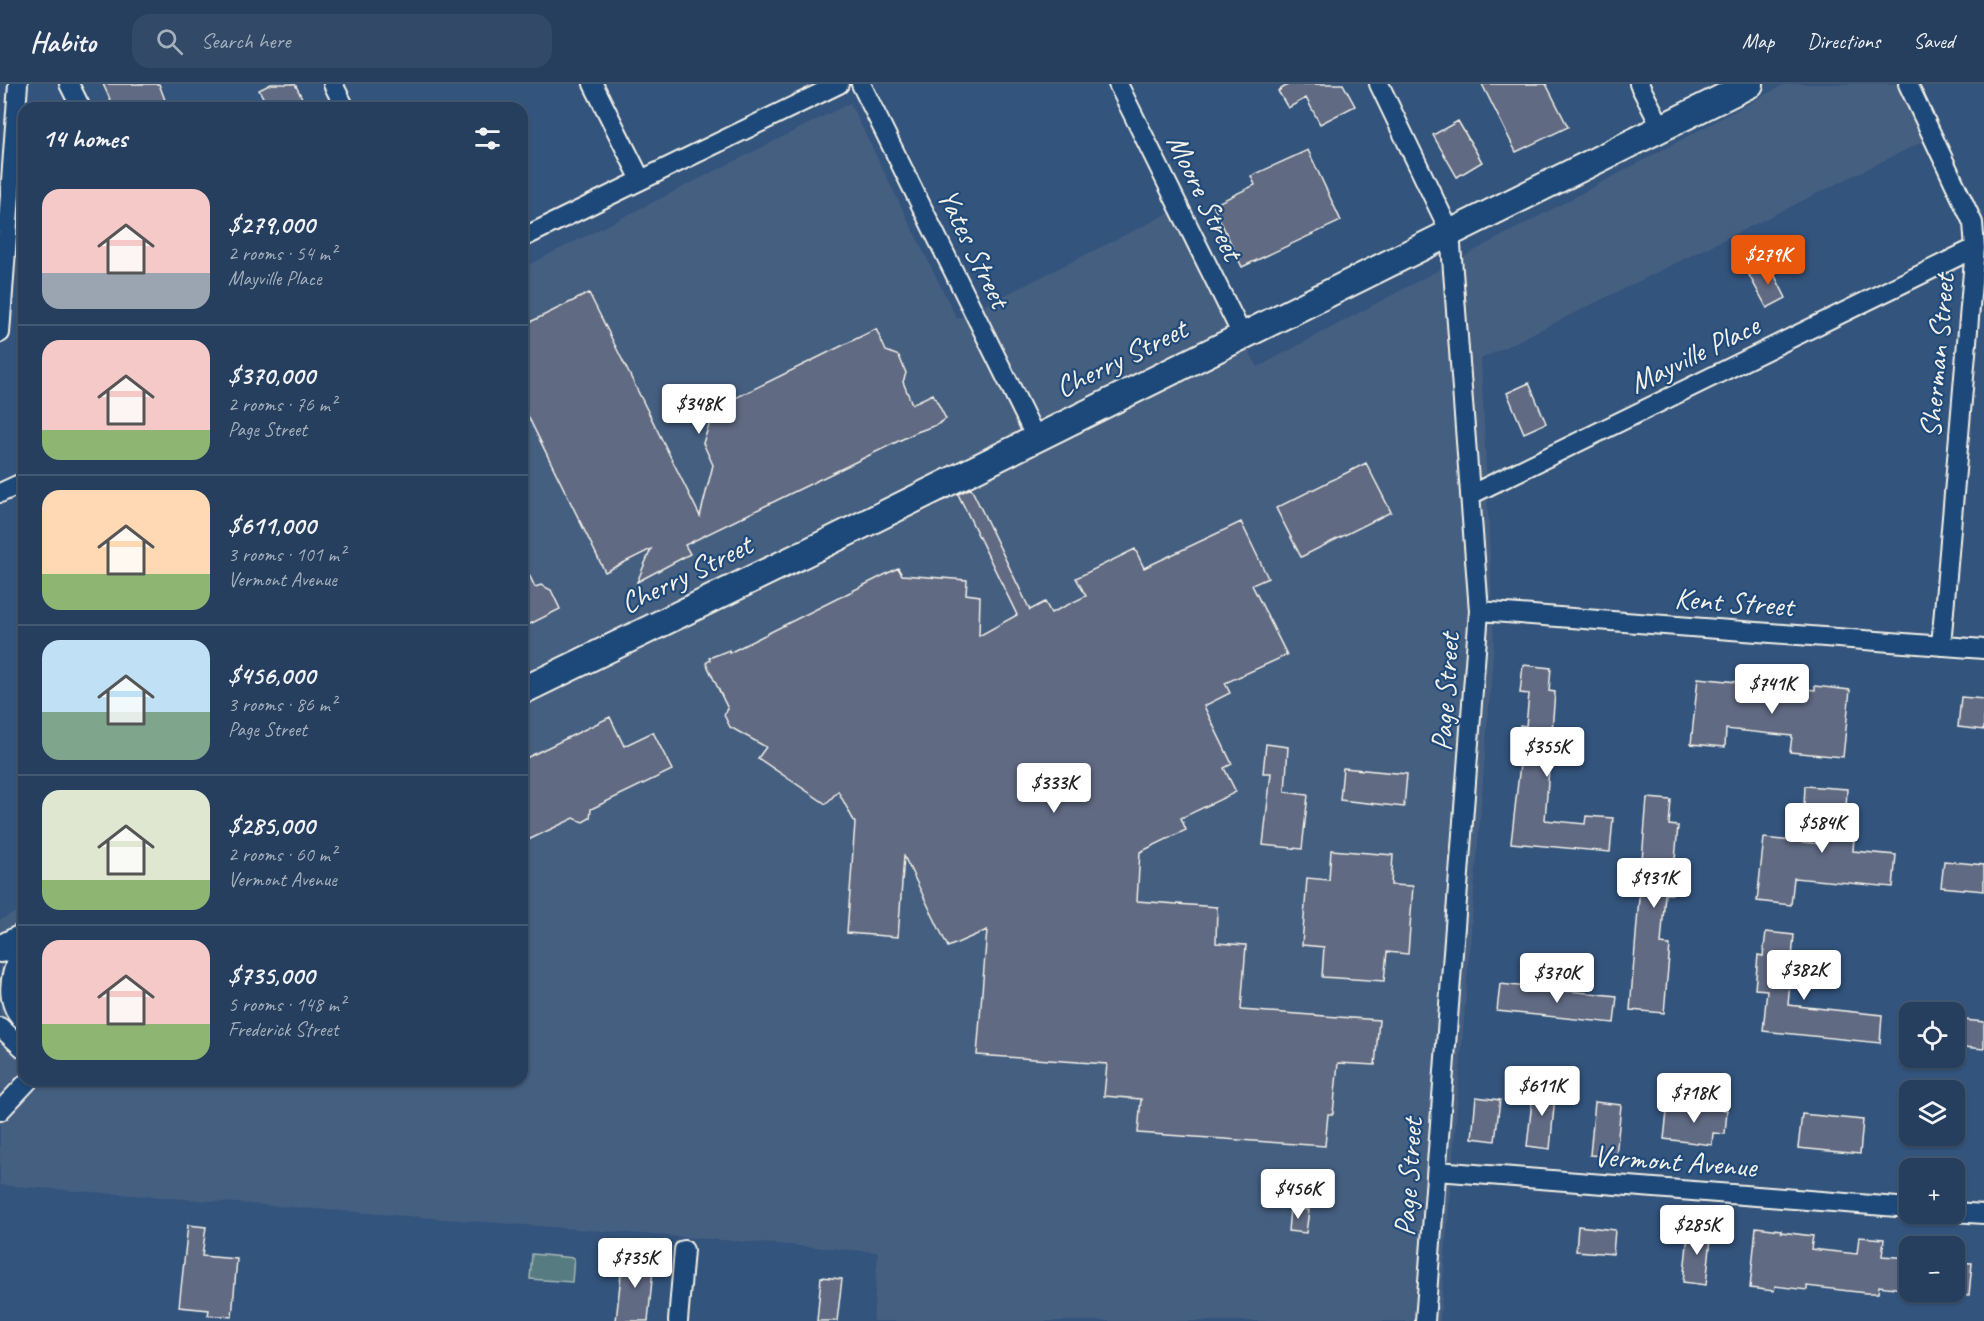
<!DOCTYPE html>
<html lang="en">
<head>
<meta charset="utf-8">
<style>
	body { margin:0; font-family:Caveat,sans-serif; background:#324a67; color:#f1f3f6; height:100vh; display:flex; flex-direction:column; font-size:22px; white-space:nowrap }
	* { box-sizing:border-box; margin:0 }
	p { font-size:20px; color:#a4afbc }
	.icon { flex:none; width:33px; height:33px; fill:none; stroke:currentColor; stroke-width:2; stroke-linecap:round; stroke-linejoin:round }
	.map { position:relative; flex:1; overflow:hidden }
	.drawer { position:absolute; left:18px; top:18px; width:510px; height:984px; display:flex; flex-direction:column; background:#263f5e; border-radius:18px; box-shadow:0 2px 4px #0004,0 0 0 2px #425873 }
	.drawer>* { flex:none }
	.buttons { position:absolute; left:1899px; top:918px; display:grid; gap:12px }
	.buttons a { display:grid; place-items:center; width:66px; height:66px; border-radius:12px; background:#263f5e; box-shadow:0 2px 4px #0004,0 0 0 2px #425873; font-size:30px }
	.price { position:absolute; translate:-50% -51px; padding:0 14px; border-radius:6px; background:#fff; color:#222; font-size:20px; line-height:39px; filter:drop-shadow(0 2px 3px #0008) }
	.price::after { content:''; position:absolute; left:50%; top:36px; width:18px; height:14px; margin-left:-9px; background:inherit; clip-path:polygon(0 0,100% 0,50% 100%) }
	.price.selected { background:#ea580c; color:#fff }
	ul { padding:0; list-style:none }
	li { display:flex; align-items:center; gap:18px; height:150px; padding:0 24px }
	li+li { border-top:2px solid #425873 }
	li span { display:grid; place-items:center; flex:none; width:168px; height:120px; border-radius:18px; color:#555 }
	li>.icon { margin-inline-start:auto }
	span .icon { width:72px; height:72px; fill:#fffc; stroke-width:1 }
	li b { font-size:26px }
	h2 { display:flex; justify-content:space-between; align-items:center; height:72px; padding:0 24px; font-size:26px }
	header { display:flex; align-items:center; gap:36px; box-sizing:border-box; height:84px; padding:0 30px; background:#263f5e; border-bottom:2px solid #425873 }
	header strong { font-size:28px }
	nav { display:flex; gap:33px; margin-inline-start:auto; font-size:21px }
	.search { width:420px; height:54px; background:#324a67; display:flex; align-items:center; gap:15px; box-sizing:border-box; padding:0 21px; border-radius:18px; color:#a4afbc; font-size:22px }
	.map>svg:first-child { display:block }
</style>
</head>
<body>
<header>
<strong>Habito</strong>
<div class="search"><svg class="icon" aria-label="search" viewBox="0 0 24 24"><circle cx="10" cy="10" r="6"/><path d="M15 15l6 6"/></svg>Search here</div>
<nav><a>Map</a><a>Directions</a><a>Saved</a></nav>
</header>
<div class="map">
<svg width="1984" height="1237" viewBox="0 0 1984 1237">
	<rect width="100%" height="100%" fill="#33547d"/>
	<filter id="ink" filterUnits="userSpaceOnUse"><feTurbulence type="fractalNoise" baseFrequency=".0167" numOctaves="2"/><feDisplacementMap in="SourceGraphic" scale="12" xChannelSelector="R" yChannelSelector="G"/><feConvolveMatrix kernelMatrix="1 2 1 2 8 2 1 2 1" color-interpolation-filters="sRGB"/></filter>
	<g filter="url(#ink)">
		<path fill="#455e81" d="M 1785,0 L 1919,0 L 1942,48 L 1481,275 L 1494,559 L 1440,1237 L 873,1237 L 878,1168 L 0,1101 L 0,836 L 24,824 L 24,996 L 522,996 L 522,184 L 850,19 L 957,235 L 1173,127 L 1258,283 Z"/>
		<path fill="#567b81" stroke="#a5b6b4" stroke-width="1.5" d="M 532,1170 L 574,1174 L 572,1198 L 530,1195 Z"/>
		<path fill="#616a83" stroke="#f4f1e8" stroke-width="1.5" d="M 103,0 L 159,0 L 168,24 L 114,24 Z
			M 271,0 L 295,0 L 307,24 L 269,24 L 259,6 Z
			M 1289,0 L 1343,0 L 1355,22 L 1320,40 L 1306,14 L 1288,24 L 1278,7 Z
			M 1482,0 L 1546,0 L 1568,43 L 1516,68 Z
			M 1458,37 L 1482,78 L 1457,93 L 1433,51 Z
			M 1308,66 L 1341,137 L 1242,183 L 1213,121 L 1255,101 L 1251,92 Z
			M 1769,180 L 1786,214 L 1767,224 L 1749,191 Z
			M 589,209 L 700,432 L 713,381 L 703,359 L 715,324 L 876,245 L 886,267 L 899,272 L 906,289 L 903,298 L 912,320 L 933,310 L 946,335 L 939,339 L 939,340 L 917,348 L 685,461 L 690,470 L 637,498 L 651,465 L 605,488 L 522,320 L 522,242 Z
			M 1529,299 L 1546,339 L 1524,349 L 1507,309 Z
			M 1366,379 L 1391,428 L 1301,473 L 1276,424 Z
			M 971,404 L 1030,526 L 1045,518 L 1051,529 L 1086,512 L 1076,494 L 1135,465 L 1144,484 L 1241,438 L 1268,494 L 1252,501 L 1287,571 L 1225,599 L 1230,609 L 1204,622 L 1232,680 L 1224,684 L 1236,708 L 1181,734 L 1186,746 L 1140,768 L 1137,817 L 1217,823 L 1216,859 L 1246,861 L 1241,926 L 1379,936 L 1375,981 L 1338,979 L 1333,1030 L 1328,1030 L 1325,1062 L 1138,1049 L 1141,1015 L 1104,1012 L 1107,980 L 977,971 L 987,846 L 948,863 L 904,772 L 898,853 L 847,849 L 855,739 L 838,707 L 826,720 L 758,674 L 766,663 L 730,643 L 724,631 L 728,625 L 706,579 L 710,576 L 709,574 L 729,566 L 729,569 L 898,484 L 902,491 L 967,496 L 966,510 L 980,512 L 979,552 L 1017,531 L 958,410 Z
			M 522,476 L 535,503 L 541,501 L 551,506 L 560,525 L 522,544 Z
			M 1523,581 L 1551,584 L 1549,607 L 1555,608 L 1545,736 L 1585,740 L 1586,732 L 1613,734 L 1610,768 L 1511,759 L 1522,663 L 1518,662 L 1520,641 L 1526,642 L 1529,610 L 1520,609 Z
			M 1698,594 L 1815,606 L 1815,602 L 1850,606 L 1843,673 L 1790,668 L 1792,652 L 1726,645 L 1725,663 L 1691,660 Z
			M 1961,613 L 1984,615 L 1984,646 L 1958,643 Z
			M 610,633 L 624,662 L 653,648 L 672,686 L 591,725 L 590,734 L 583,738 L 574,734 L 522,759 L 522,676 Z
			M 1266,660 L 1288,663 L 1285,708 L 1308,711 L 1302,765 L 1263,761 L 1271,689 L 1263,689 Z
			M 1343,684 L 1407,690 L 1404,723 L 1340,716 Z
			M 1805,702 L 1847,705 L 1846,725 L 1856,726 L 1853,767 L 1896,771 L 1893,803 L 1794,794 L 1791,821 L 1757,817 L 1764,754 L 1822,760 L 1825,723 L 1804,722 Z
			M 1647,714 L 1671,716 L 1669,741 L 1678,742 L 1672,810 L 1665,810 L 1661,860 L 1670,861 L 1664,929 L 1630,926 Z
			M 1331,766 L 1393,771 L 1391,801 L 1413,802 L 1408,870 L 1387,868 L 1384,897 L 1322,893 L 1324,863 L 1302,861 L 1307,794 L 1329,796 Z
			M 1944,777 L 1984,781 L 1984,807 L 1941,803 Z
			M 1766,848 L 1794,851 L 1788,921 L 1882,931 L 1880,959 L 1763,947 L 1767,906 L 1755,905 L 1758,871 L 1763,872 Z
			M 1500,900 L 1617,912 L 1614,939 L 1497,927 Z
			M 1954,935 L 1984,938 L 1984,965 L 1954,962 Z
			M 1534,1000 L 1556,1002 L 1550,1065 L 1527,1062 Z
			M 1476,1013 L 1500,1016 L 1495,1057 L 1472,1054 Z
			M 1595,1018 L 1621,1021 L 1616,1073 L 1590,1071 Z
			M 1668,1019 L 1727,1026 L 1725,1050 L 1713,1049 L 1712,1061 L 1664,1055 Z
			M 1802,1030 L 1863,1036 L 1860,1070 L 1798,1064 Z
			M 1290,1124 L 1309,1126 L 1306,1149 L 1288,1147 Z
			M 188,1141 L 206,1143 L 202,1172 L 237,1175 L 232,1233 L 208,1231 L 209,1226 L 179,1223 Z
			M 1578,1142 L 1615,1146 L 1613,1170 L 1576,1167 Z
			M 1689,1142 L 1712,1145 L 1706,1201 L 1683,1198 Z
			M 1756,1143 L 1781,1146 L 1781,1148 L 1813,1152 L 1811,1165 L 1857,1170 L 1859,1153 L 1884,1155 L 1882,1172 L 1910,1174 L 1910,1206 L 1879,1202 L 1878,1209 L 1866,1209 L 1807,1202 L 1807,1206 L 1775,1202 L 1774,1207 L 1750,1204 Z
			M 623,1172 L 654,1175 L 648,1237 L 616,1237 Z
			M 1954,1178 L 1972,1179 L 1969,1211 L 1954,1210 Z
			M 821,1193 L 842,1195 L 837,1237 L 817,1237 Z"/>
		<g fill="none" stroke-linecap="round" stroke-linejoin="round">
			<g stroke="#f4f1e8" stroke-width="22">
				<path id="street" d="M 69,0 L 81,24
					M 333,0 L 345,24
					M 593,0 L 641,96
					M 861,0 L 1036,354
					M 1118,0 L 1242,251
					M 1379,0 L 1450,148 L 1479,527 L 1425,1237
					M 1639,0 L 1661,43
					M 1908,0 L 1973,139 L 1975,164 L 1941,562
					M 522,154 L 839,0
					M 0,249 L 18,0
					M 0,409 L 24,398
					M 1470,411 L 1975,164
					M 1479,527 L 1984,565
					M 0,943 L 24,965
					M 0,1027 L 29,996
					M 1437,1087 L 1910,1124
					M 1954,1128 L 1984,1130
					M 678,1237 L 684,1166"/>
			</g>
			<g stroke="#f4f1e8" stroke-width="30">
				<path id="secondary" d="M 522,607 L 824,460 L 1750,0
					M 0,865 L 24,853
					M 24,872 C 13,891 9,915 24,932"/>
			</g>
			<use href="#street" stroke="#1f4a7a" stroke-width="18"/>
			<use href="#secondary" stroke="#1f4a7a" stroke-width="26"/>
		</g>
	</g>
	<g text-anchor="middle" dominant-baseline="central" stroke-width="4.5" stroke-linejoin="round" paint-order="stroke">
		<g font-size="30" fill="#f4f1e8" stroke="#1f4a7a">
			<text transform="translate(1205 113) rotate(64)">Moore Street</text>
			<text transform="translate(974 164) rotate(64)">Yates Street</text>
			<text transform="translate(1694 270) rotate(-26)">Mayville Place</text>
			<text transform="translate(1937 272) rotate(-85)">Sherman Street</text>
			<text transform="translate(1121 274) rotate(-26)">Cherry Street</text>
			<text transform="translate(686 490) rotate(-26)">Cherry Street</text>
			<text transform="translate(1734 518) rotate(4)">Kent Street</text>
			<text transform="translate(1445 608) rotate(-86)">Page Street</text>
			<text transform="translate(1675 1077) rotate(4)">Vermont Avenue</text>
			<text transform="translate(1408 1093) rotate(-86)">Page Street</text>
		</g>
	</g>
</svg>
<div class="buttons">
<a><svg class="icon" aria-label="locate" viewBox="0 0 24 24"><circle cx="12" cy="12" r="6"/><path d="M12 2v4M12 18v4M2 12h4M18 12h4"/></svg></a>
<a><svg class="icon" aria-label="layers" viewBox="0 0 24 24"><path d="M12 4l9 5-9 5-9-5zM3 14l9 5 9-5"/></svg></a>
<a>+</a>
<a>−</a>
</div>
<b class="price selected" style="left:1768px;top:202px">$279K</b>
<b class="price" style="left:699px;top:351px">$348K</b>
<b class="price" style="left:1772px;top:631px">$741K</b>
<b class="price" style="left:1547px;top:694px">$355K</b>
<b class="price" style="left:1054px;top:730px">$333K</b>
<b class="price" style="left:1822px;top:770px">$584K</b>
<b class="price" style="left:1654px;top:825px">$931K</b>
<b class="price" style="left:1804px;top:917px">$382K</b>
<b class="price" style="left:1557px;top:920px">$370K</b>
<b class="price" style="left:1542px;top:1033px">$611K</b>
<b class="price" style="left:1694px;top:1040px">$718K</b>
<b class="price" style="left:1298px;top:1136px">$456K</b>
<b class="price" style="left:1697px;top:1172px">$285K</b>
<b class="price" style="left:635px;top:1205px">$735K</b>
<section class="drawer">
<h2>14 homes<svg class="icon" aria-label="filters" viewBox="0 0 24 24"><path d="M4 7h16M4 17h16"/><circle cx="9" cy="7" r="2"/><circle cx="15" cy="17" r="2"/></svg></h2>
<ul>
<li><span style="background:linear-gradient(#f6c9c9 70%,#9aa5b1 0)"><svg class="icon" aria-label="home" viewBox="0 0 24 24"><path d="M3 11l9-7 9 7M6 9v11h12V9"/></svg></span><div><b>$279,000</b><p>2 rooms · 54 m²</p><p>Mayville Place</p></div></li>
<li><span style="background:linear-gradient(#f6c9c9 75%,#8fb573 0)"><svg class="icon" aria-label="home" viewBox="0 0 24 24"><path d="M3 11l9-7 9 7M6 9v11h12V9"/></svg></span><div><b>$370,000</b><p>2 rooms · 76 m²</p><p>Page Street</p></div></li>
<li><span style="background:linear-gradient(#ffd9b3 70%,#8fb573 0)"><svg class="icon" aria-label="home" viewBox="0 0 24 24"><path d="M3 11l9-7 9 7M6 9v11h12V9"/></svg></span><div><b>$611,000</b><p>3 rooms · 101 m²</p><p>Vermont Avenue</p></div></li>
<li><span style="background:linear-gradient(#bfe0f5 60%,#7fa58c 0)"><svg class="icon" aria-label="home" viewBox="0 0 24 24"><path d="M3 11l9-7 9 7M6 9v11h12V9"/></svg></span><div><b>$456,000</b><p>3 rooms · 86 m²</p><p>Page Street</p></div></li>
<li><span style="background:linear-gradient(#dfe7d0 75%,#8fb573 0)"><svg class="icon" aria-label="home" viewBox="0 0 24 24"><path d="M3 11l9-7 9 7M6 9v11h12V9"/></svg></span><div><b>$285,000</b><p>2 rooms · 60 m²</p><p>Vermont Avenue</p></div></li>
<li><span style="background:linear-gradient(#f6c9c9 70%,#8fb573 0)"><svg class="icon" aria-label="home" viewBox="0 0 24 24"><path d="M3 11l9-7 9 7M6 9v11h12V9"/></svg></span><div><b>$735,000</b><p>5 rooms · 148 m²</p><p>Frederick Street</p></div></li>
</ul>
</section>
</div>
</body>
</html>
